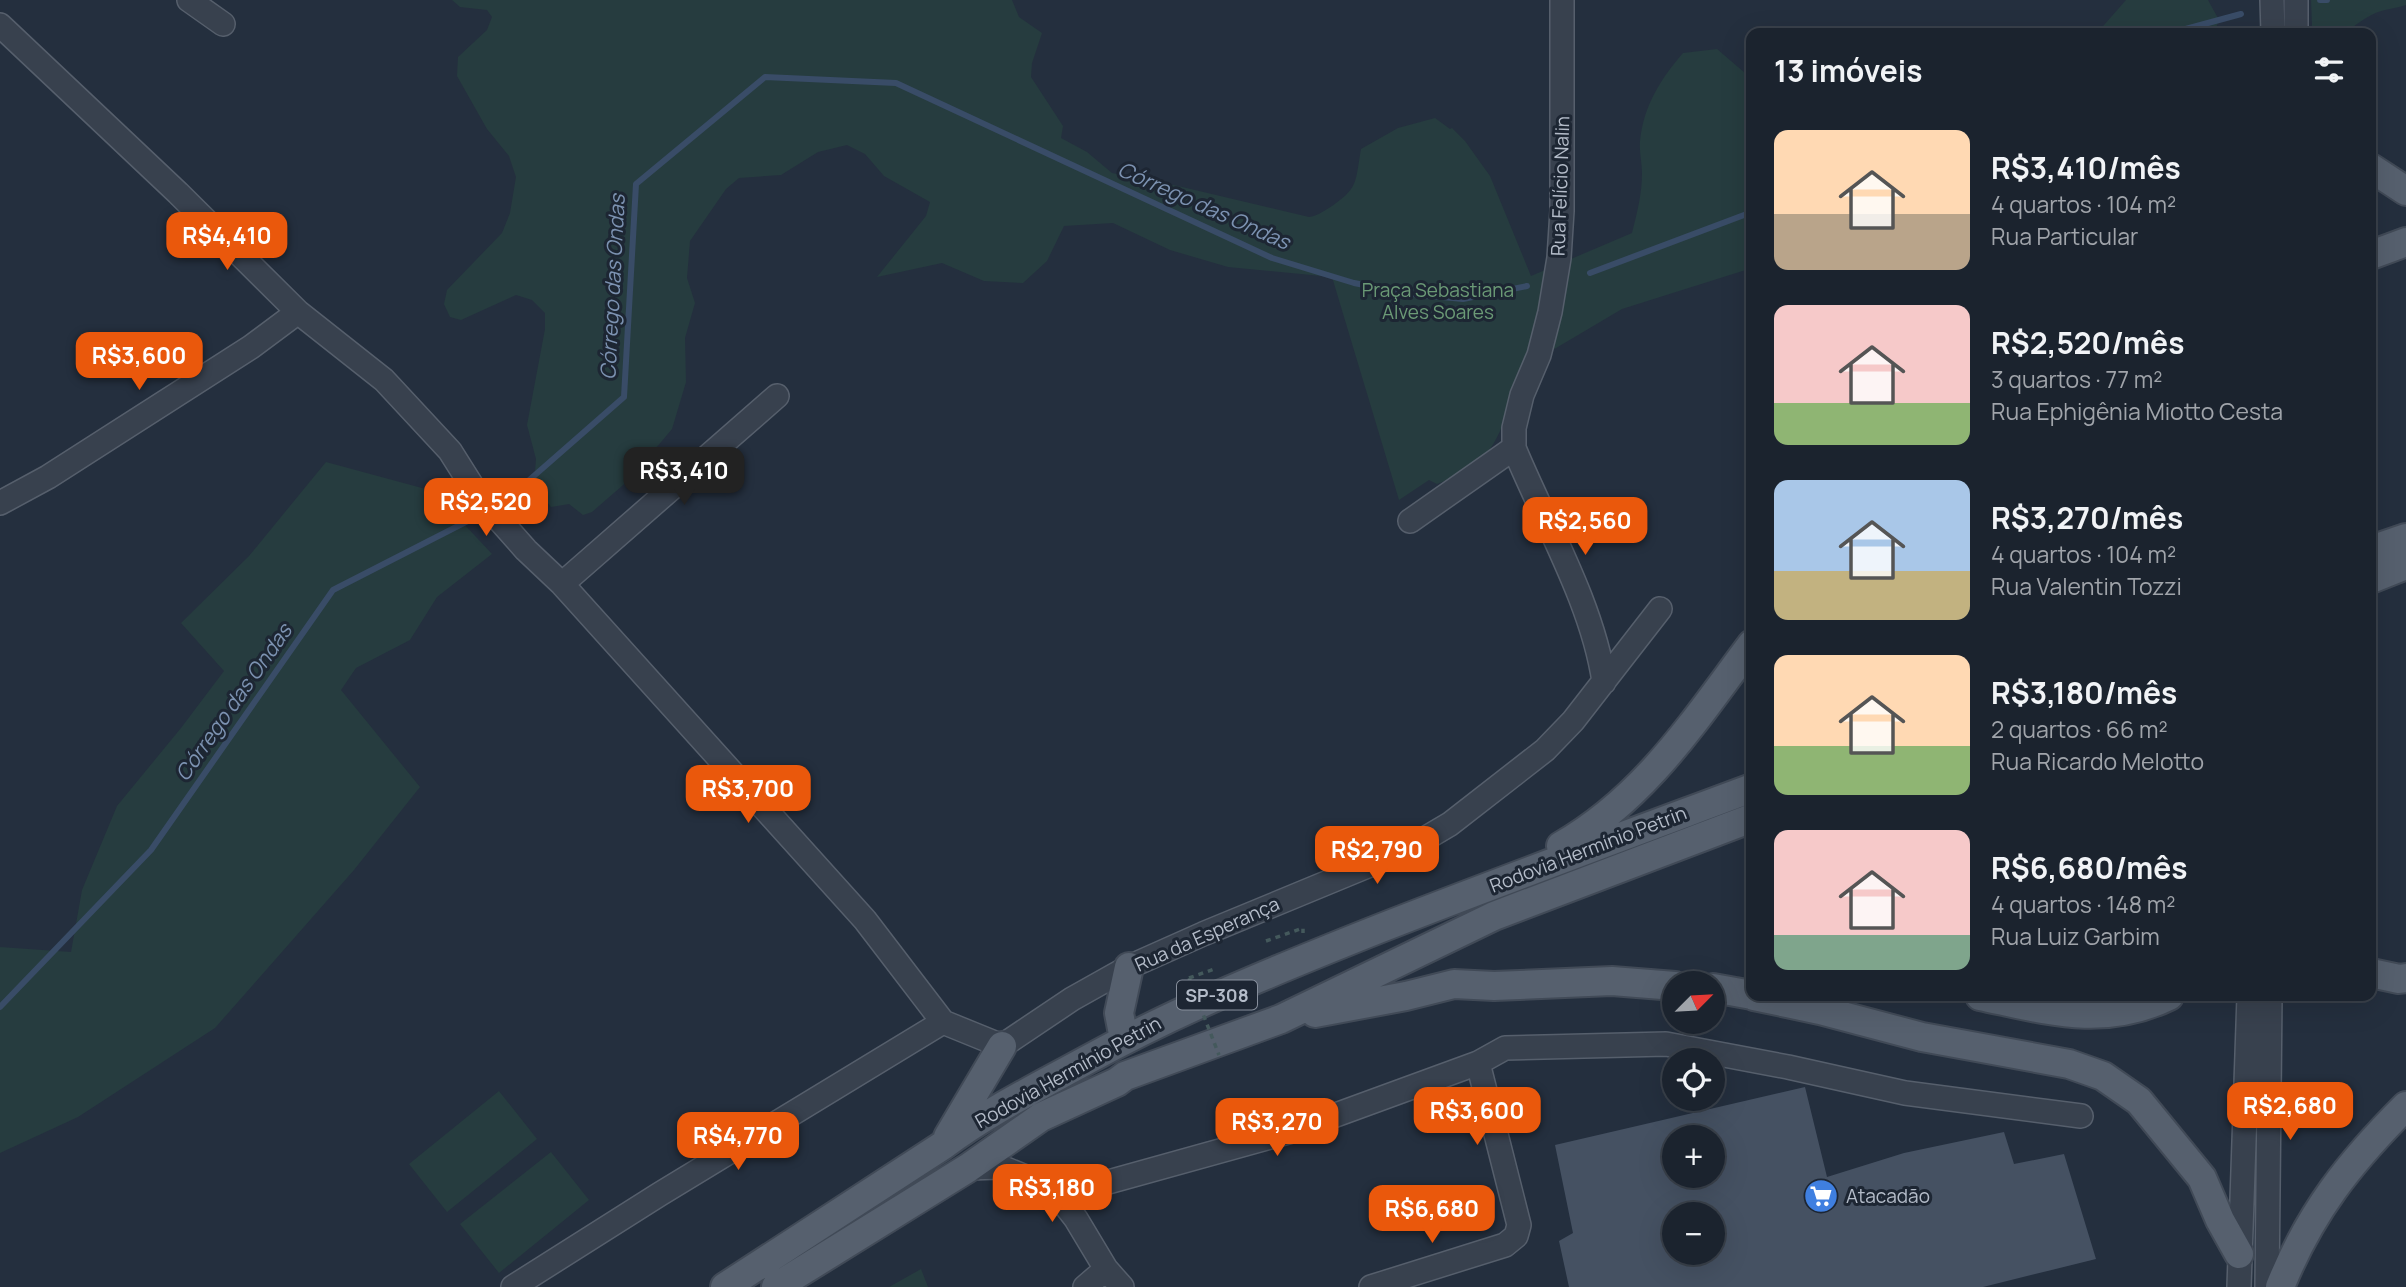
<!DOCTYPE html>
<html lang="pt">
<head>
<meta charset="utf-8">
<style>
	body { margin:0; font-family:Manrope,sans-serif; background:#242b36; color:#f1f3f6; height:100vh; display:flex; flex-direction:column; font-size:26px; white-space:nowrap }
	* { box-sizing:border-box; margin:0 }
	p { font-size:23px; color:#a0a4aa }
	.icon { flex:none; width:38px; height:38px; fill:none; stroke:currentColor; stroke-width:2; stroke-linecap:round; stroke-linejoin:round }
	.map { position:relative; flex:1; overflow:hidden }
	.details { position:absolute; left:1746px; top:28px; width:630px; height:973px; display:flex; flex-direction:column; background:#1b232e; border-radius:14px; box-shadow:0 7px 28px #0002,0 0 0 2px #39404a }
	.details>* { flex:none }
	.needle { width:46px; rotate:66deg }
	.tools { position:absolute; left:1662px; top:971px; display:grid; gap:14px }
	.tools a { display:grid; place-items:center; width:63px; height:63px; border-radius:50%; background:#1b232e; box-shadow:0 7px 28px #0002,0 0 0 2px #39404a; font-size:35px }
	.price { position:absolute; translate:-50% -60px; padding:0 16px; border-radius:14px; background:#ea580c; color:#fff; font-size:23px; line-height:46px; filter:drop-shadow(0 2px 4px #0008) }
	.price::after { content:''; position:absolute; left:50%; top:42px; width:21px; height:16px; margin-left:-10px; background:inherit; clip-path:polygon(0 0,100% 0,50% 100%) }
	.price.current { background:#222; color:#fff }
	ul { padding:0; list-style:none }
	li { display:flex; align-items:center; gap:21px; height:175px; padding:0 28px }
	li span { display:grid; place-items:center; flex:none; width:196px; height:140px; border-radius:14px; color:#555 }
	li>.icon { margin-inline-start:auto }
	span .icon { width:84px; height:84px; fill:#fffc; stroke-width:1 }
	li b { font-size:30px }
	h2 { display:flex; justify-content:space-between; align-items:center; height:84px; padding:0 28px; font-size:30px }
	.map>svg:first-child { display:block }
</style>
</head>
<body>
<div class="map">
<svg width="2406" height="1287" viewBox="0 0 2406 1287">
	<rect width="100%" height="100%" fill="#242f3e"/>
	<path fill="#263c3f" d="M 452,0 L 1012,0 L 1019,17 L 1042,33 L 1032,63 L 1031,77 L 1063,126 L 1061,138 L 1087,152 L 1112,173 L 1178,186 L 1309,217 C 1317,216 1322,212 1329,208 C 1359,188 1355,183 1361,149 L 1398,128 L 1435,118 L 1450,129 L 1452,128 L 1465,141 L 1490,176 L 1531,276 L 1632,233 C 1637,213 1642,194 1642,173 C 1642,163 1639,151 1640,141 C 1644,105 1660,80 1683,53 L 1717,49 L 1752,79 L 1752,268 L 1622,309 L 1519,370 C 1509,406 1502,448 1468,471 C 1459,476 1447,480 1437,484 L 1429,480 L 1399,500 L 1332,277 L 1228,267 L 1170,250 L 1113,223 L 1064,226 L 1047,261 L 1023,283 L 984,281 L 942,263 L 877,277 L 926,216 L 930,202 L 884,176 L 865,154 L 847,145 L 818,152 L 781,175 L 739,178 L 726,189 L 690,241 L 687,278 L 695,303 L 685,338 L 686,382 L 672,429 L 630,479 L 592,512 L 583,515 L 569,504 L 551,507 L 534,485 L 536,459 L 527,425 L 545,329 L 545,313 L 532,300 L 516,295 L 461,320 L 450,317 L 444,304 L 447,290 L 502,233 L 510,213 L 516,177 L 509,156 L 487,129 L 457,76 L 458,57 L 487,30 L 492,17 L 487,10 L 460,7 Z
		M 2126,0 L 2208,0 L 2219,20 L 2214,33 L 2097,33 Z
		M 2311,0 L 2406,0 L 2406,5 C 2397,8 2387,9 2378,12 C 2350,23 2346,45 2312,26 Z
		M 326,462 L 433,491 L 492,554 L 437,597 L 410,640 L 356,668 L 341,690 L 420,787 L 354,870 L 215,1028 L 78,1117 L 0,1153 L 0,947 L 71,952 L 82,890 L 117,806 L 181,728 L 224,671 L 181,623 L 249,556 Z
		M 499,1091 L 537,1139 L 447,1212 L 409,1164 Z
		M 551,1152 L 589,1200 L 499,1273 L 460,1224 Z
		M 921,1269 L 928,1287 L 889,1287 Z"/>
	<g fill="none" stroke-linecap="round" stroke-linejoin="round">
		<path stroke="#394c67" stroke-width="6" d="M 2320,0 L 2327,0
			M 2171,33 L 2241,14
			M 1590,273 L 1752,212
			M 0,1007 L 151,850 L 333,590 L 503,503 L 624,397 L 636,184 L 765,77 L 896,83 L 1272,258 L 1354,283 L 1411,294 L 1463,299 L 1527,286"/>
	</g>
	<path fill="#455162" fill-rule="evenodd" d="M 1805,1087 L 1827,1177 L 1904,1153 L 2004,1132 L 2014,1164 L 2064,1154 L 2096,1259 L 1983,1287 L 1569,1287 L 1559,1241 L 1573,1233 L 1555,1145 ZM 1675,1138 L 1713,1138 L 1713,1176 L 1675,1176 ZM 1675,1214 L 1713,1214 L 1713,1253 L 1675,1253 Z"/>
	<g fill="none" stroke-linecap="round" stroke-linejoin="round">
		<g stroke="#565f6c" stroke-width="26">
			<path id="minor" d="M 189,0 L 223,24
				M 2272,0 L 2273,33
				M 2296,0 L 2296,33
				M 0,25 L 178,193 L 298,312 L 384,380 L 450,451 L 479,497 L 526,550 L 562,584 L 865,920 L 943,1022 L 1002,1046 L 1072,999 L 1129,967 L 1203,934 L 1406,850 L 1450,824 L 1545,750 L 1573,721 L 1660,609
				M 1514,448 C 1544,521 1593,604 1604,682
				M 0,503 L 48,477 L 251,347 L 298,312
				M 1410,521 L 1514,448 L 1514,428 L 1522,395 L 1539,355 L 1550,312 L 1559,258 L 1562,211 L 1562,0
				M 562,584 L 777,396
				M 968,1168 L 1001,1167 L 1028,1178 L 1058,1196 L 1076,1219 L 1106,1269 L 1122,1287
				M 1058,1196 L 1292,1131 L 1478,1063 L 1505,1048 L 1666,1044 L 1788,1067 L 1905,1093 L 2081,1116
				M 513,1287 L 660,1194 L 943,1022
				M 1085,1287 L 1106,1269
				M 1371,1287 L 1505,1245 L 1516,1236 L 1519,1225 L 1478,1063
				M 2239,1287 L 2249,996
				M 2267,1287 L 2270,996"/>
		</g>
		<g stroke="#414a57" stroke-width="32">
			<path id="major" d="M 2371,168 L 2406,191
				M 2371,255 L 2406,242
				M 2371,550 L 2406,538
				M 2371,579 L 2406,565
				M 1561,846 C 1646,797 1694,721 1752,644
				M 2371,973 L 2399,979 L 2406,978
				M 1713,988 L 1752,995
				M 1754,996 L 1820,1010 L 1922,1037 L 2069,1064 L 2103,1076 L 2139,1101 L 2202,1178 L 2220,1220 L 2239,1254
				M 1980,996 C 2047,1010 2103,1028 2169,996
				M 1315,1013 L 1406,996 L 1454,984 L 1494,986 L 1612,981 L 1675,986
				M 1124,1039 L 1119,1013 L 1129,967
				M 948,1137 L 1002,1046
				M 725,1287 L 942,1146 C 987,1112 1038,1087 1087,1060 C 1180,1009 1278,969 1376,930 C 1501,881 1626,835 1752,788
				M 776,1287 L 968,1168 L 1041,1117 L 1117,1082 L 1125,1076 L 1281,1019 L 1494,916 L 1752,818
				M 2280,1287 C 2310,1212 2350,1162 2406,1106"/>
		</g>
		<path stroke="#44595c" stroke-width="3.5" stroke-dasharray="5 5" stroke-linecap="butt" d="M 1266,941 L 1303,928 L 1303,933
			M 1189,978 L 1217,968"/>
		<use href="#minor" stroke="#38414e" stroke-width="23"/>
		<use href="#major" stroke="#56606e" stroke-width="28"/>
		<path stroke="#44595c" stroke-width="3.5" stroke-dasharray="5 5" stroke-linecap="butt" d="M 1189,978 L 1219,1055"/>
	</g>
	<defs>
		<g id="supermarket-disc" transform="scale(1.75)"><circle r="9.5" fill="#3f7fe0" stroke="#1d2633"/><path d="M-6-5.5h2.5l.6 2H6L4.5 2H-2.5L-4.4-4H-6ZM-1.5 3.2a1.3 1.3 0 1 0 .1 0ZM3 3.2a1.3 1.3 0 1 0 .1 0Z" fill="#fff"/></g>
	</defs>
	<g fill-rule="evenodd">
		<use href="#supermarket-disc" x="1821" y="1196"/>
	</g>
	<g text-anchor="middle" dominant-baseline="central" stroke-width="6" stroke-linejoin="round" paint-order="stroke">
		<rect fill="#1d2633" stroke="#878f9c" stroke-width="2" x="1177" y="980.5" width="80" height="29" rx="5"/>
		<g font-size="18" font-weight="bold" fill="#b4bcc9">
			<text x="1217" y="995">SP-308</text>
		</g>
		<g font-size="19" fill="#b4bcc9" stroke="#1d2633">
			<text transform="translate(1560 186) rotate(-88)">Rua Felício Nalin</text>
			<text transform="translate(1588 849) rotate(-21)">Rodovia Hermínio Petrin</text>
			<text transform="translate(1207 934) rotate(-24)">Rua da Esperança</text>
			<text transform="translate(1068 1072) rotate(-29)">Rodovia Hermínio Petrin</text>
		</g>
		<g font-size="19" fill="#6b9a76" stroke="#1d2633">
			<text x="1438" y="290">Praça Sebastiana<tspan x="1438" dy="22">Alves Soares</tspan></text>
		</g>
		<g font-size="19" fill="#b4bcc9" stroke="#1d2633" text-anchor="start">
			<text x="1846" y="1196">Atacadão</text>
		</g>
		<g font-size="21" font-style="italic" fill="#7c92b1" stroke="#1d2633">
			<text transform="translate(1204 205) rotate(24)">Córrego das Ondas</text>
			<text transform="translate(612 287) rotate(-87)">Córrego das Ondas</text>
			<text transform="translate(233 702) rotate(-55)">Córrego das Ondas</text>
		</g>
	</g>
</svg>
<div class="tools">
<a><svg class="needle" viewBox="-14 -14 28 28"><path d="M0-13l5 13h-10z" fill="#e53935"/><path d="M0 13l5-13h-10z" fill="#a0a4aa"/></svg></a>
<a><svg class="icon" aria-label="locate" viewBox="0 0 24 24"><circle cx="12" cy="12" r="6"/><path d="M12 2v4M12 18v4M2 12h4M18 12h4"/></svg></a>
<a>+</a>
<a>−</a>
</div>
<b class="price" style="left:227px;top:272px">R$4,410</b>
<b class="price" style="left:139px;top:392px">R$3,600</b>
<b class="price current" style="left:684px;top:507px">R$3,410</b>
<b class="price" style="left:486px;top:538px">R$2,520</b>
<b class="price" style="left:1585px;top:557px">R$2,560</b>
<b class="price" style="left:748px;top:825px">R$3,700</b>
<b class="price" style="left:1377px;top:886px">R$2,790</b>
<b class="price" style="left:2290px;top:1142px">R$2,680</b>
<b class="price" style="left:1477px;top:1147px">R$3,600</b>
<b class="price" style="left:1277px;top:1158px">R$3,270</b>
<b class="price" style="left:738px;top:1172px">R$4,770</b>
<b class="price" style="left:1052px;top:1224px">R$3,180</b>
<b class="price" style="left:1432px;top:1245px">R$6,680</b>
<section class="details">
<h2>13 imóveis<svg class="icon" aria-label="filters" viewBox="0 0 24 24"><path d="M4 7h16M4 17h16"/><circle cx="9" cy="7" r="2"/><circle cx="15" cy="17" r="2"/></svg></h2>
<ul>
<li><span style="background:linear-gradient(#ffd9b3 60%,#b9a48a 0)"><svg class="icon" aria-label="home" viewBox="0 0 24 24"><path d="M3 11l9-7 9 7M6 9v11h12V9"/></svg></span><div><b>R$3,410/mês</b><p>4 quartos · 104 m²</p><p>Rua Particular</p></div></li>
<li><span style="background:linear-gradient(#f6c9c9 70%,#8fb573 0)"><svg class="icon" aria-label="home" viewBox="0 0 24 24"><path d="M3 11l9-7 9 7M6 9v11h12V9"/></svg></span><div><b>R$2,520/mês</b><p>3 quartos · 77 m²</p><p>Rua Ephigênia Miotto Cesta</p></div></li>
<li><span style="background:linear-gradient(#a9c7e8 65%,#c2b280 0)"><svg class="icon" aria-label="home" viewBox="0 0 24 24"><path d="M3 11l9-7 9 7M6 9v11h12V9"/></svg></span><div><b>R$3,270/mês</b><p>4 quartos · 104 m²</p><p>Rua Valentin Tozzi</p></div></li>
<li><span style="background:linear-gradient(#ffd9b3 65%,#8fb573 0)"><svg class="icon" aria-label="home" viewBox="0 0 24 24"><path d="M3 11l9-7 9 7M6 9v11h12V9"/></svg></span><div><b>R$3,180/mês</b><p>2 quartos · 66 m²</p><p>Rua Ricardo Melotto</p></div></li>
<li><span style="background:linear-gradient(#f6c9c9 75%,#7fa58c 0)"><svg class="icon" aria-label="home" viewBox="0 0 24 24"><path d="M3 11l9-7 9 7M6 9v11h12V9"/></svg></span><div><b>R$6,680/mês</b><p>4 quartos · 148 m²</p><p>Rua Luiz Garbim</p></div></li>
</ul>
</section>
</div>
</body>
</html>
